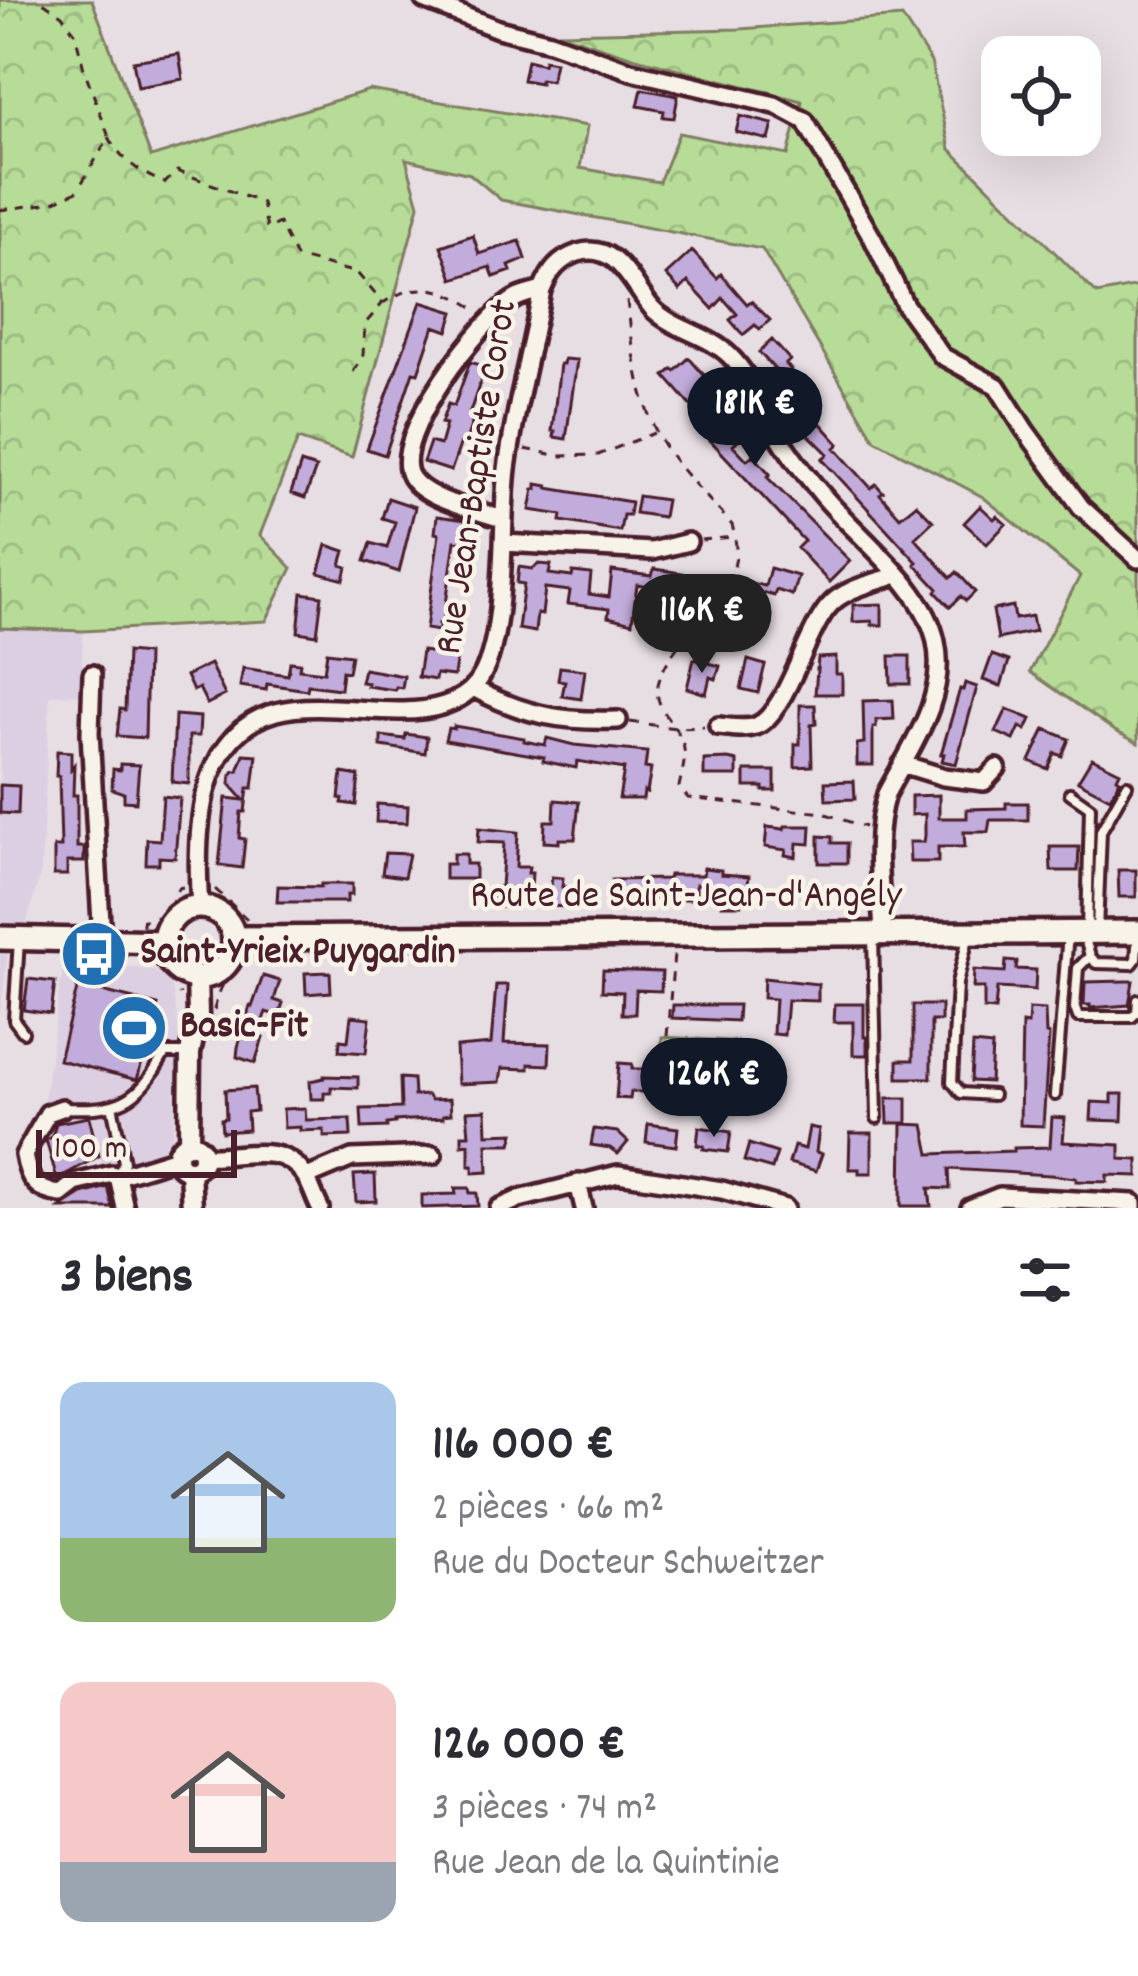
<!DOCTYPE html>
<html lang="fr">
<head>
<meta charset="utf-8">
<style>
	body { margin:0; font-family:Dekko,sans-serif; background:#f2f2f3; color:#2b2b33; height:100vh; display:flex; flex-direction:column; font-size:45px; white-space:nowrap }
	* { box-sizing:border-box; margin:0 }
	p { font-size:39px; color:#7c7c81 }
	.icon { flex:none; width:66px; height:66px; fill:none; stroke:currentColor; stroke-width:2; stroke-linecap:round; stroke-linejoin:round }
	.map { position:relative; height:1208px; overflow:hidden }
	.drawer { display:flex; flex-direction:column; background:#fff; flex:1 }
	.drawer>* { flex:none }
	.tools { position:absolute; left:981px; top:36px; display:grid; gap:24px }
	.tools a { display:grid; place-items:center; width:120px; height:120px; border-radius:24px; background:#fff; box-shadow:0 12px 48px #0002; font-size:60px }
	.scale { position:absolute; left:36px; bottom:30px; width:201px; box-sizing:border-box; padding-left:12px; border:6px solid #4a1f2b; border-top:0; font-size:33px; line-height:42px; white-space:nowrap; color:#4a1f2b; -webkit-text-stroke:9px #f7f3e8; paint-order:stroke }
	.price { position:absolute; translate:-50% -102px; padding:0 27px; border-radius:42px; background:#111827; color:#fff; font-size:39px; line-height:78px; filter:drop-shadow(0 3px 6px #0008) }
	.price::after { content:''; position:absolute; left:50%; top:72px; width:36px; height:27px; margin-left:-18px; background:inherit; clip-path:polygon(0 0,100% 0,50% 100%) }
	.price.active { background:#222; color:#fff }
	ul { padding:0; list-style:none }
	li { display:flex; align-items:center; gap:36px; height:300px; padding:0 60px }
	li span { display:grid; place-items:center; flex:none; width:336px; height:240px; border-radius:24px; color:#555 }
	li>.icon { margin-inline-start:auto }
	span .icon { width:144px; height:144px; fill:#fffc; stroke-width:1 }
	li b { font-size:51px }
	h2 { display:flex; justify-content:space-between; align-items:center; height:144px; padding:0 60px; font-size:51px }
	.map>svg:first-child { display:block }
</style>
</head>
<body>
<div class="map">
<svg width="1138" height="1208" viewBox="0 0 1138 1208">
	<defs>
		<pattern id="forest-crowns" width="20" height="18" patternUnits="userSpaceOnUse" patternTransform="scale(3)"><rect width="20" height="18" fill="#b6dc98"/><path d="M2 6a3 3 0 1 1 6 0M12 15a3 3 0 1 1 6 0" fill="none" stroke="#9ebc83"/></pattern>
	</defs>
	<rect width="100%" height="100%" fill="#e7dee4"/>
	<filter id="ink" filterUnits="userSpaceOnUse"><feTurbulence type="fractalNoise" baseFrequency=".00833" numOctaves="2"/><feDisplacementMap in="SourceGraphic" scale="24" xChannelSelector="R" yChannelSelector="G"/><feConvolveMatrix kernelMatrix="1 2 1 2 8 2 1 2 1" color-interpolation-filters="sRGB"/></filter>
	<g filter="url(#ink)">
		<path fill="#dccfe1" d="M 0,628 L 83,631 L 81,694 L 50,695 L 41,871 L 25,929 L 11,928 L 0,1014 Z
			M 64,958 L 152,970 L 171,981 L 180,1033 L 170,1168 L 106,1182 L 91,1113 L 44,1101 Z"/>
		<path fill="#b6dc98" stroke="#807e62" stroke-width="3" d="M 662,1037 L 744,1042 L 739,1114 L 660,1102 Z"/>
		<path fill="url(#forest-crowns)" stroke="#807e62" stroke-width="3" d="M 0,0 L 92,0 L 151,157 L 369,90 L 587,126 L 580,168 L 659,182 L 679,133 L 788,155 L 802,101 L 636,58 L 558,33 L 740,29 L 902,17 L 931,62 L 950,149 L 1097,294 L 1138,286 L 1138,743 L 1115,731 L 1030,672 L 1080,576 L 983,497 L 875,440 L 762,249 L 501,200 L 470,174 L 406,159 L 419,205 L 352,457 L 298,439 L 260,535 L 292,568 L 266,621 L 83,631 L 0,628 Z"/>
		<path fill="#c2acdb" stroke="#4a1f2b" stroke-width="3" d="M 179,54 L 183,79 L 138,87 L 133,61 Z
			M 527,60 L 543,64 L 544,60 L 555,62 L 551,81 L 540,79 L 540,83 L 523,80 Z
			M 642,89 L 678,96 L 674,118 L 663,117 L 664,111 L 638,106 Z
			M 740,116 L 773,124 L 769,140 L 736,132 Z
			M 473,235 L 479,254 L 520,241 L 526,259 L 509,266 L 511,271 L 494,277 L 490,267 L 453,279 L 441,246 Z
			M 692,251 L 717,278 L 721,274 L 747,304 L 751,301 L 770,320 L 760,329 L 755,325 L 743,335 L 730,320 L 737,314 L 723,298 L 713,309 L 688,282 L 680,290 L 666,275 Z
			M 421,302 L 454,312 L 448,331 L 434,326 L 418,373 L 413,372 L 385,455 L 367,449 Z
			M 772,340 L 790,360 L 786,364 L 801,382 L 798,385 L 812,400 L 799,411 L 778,388 L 785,381 L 759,352 Z
			M 689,358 L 724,398 L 713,409 L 727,424 L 732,419 L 745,433 L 733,445 L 747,460 L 753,455 L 770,474 L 767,477 L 850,561 L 829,582 L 797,548 L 804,541 L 710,440 L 716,434 L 665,376 L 673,369 L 675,371 Z
			M 564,359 L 577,360 L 566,439 L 554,437 L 555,431 L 552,431 L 560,364 L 563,364 Z
			M 470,362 L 490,368 L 487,379 L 482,377 L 470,412 L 475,414 L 465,443 L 461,442 L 451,471 L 423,462 L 430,442 L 440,445 L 446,424 L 441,423 L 448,404 L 454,406 Z
			M 807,408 L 839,444 L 835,448 L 871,488 L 876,484 L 883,492 L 880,494 L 900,517 L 916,504 L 933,521 L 915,538 L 951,578 L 957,572 L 975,592 L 966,601 L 961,596 L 950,607 L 936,592 L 938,589 L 915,564 L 917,562 L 822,459 L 828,454 L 794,420 Z
			M 301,463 L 316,468 L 305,498 L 291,493 Z
			M 537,484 L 548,486 L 548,488 L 631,502 L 629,515 L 623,515 L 620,531 L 561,521 L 562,515 L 530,510 L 534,489 L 537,489 Z
			M 638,496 L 666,500 L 663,517 L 635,513 Z
			M 388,498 L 415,507 L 399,572 L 365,561 L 371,543 L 387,548 L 395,522 L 382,518 Z
			M 980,506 L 994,519 L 997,516 L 1006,524 L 987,544 L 964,523 Z
			M 437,516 L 466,520 L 463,542 L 455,541 L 443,625 L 439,624 L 439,631 L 426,629 L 439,534 L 435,533 Z
			M 327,545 L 345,551 L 341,565 L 347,567 L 344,580 L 319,573 Z
			M 539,564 L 551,565 L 549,574 L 572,577 L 573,572 L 591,574 L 589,594 L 609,597 L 612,571 L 652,576 L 654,569 L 682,573 L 679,592 L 637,585 L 632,623 L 608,617 L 609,609 L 568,604 L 570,591 L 545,588 L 542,615 L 537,614 L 535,632 L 518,629 L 524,584 L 517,583 L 519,567 L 532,569 Z
			M 770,568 L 798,576 L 792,595 L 776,590 L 774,596 L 764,593 L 753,633 L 735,628 L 745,593 L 738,591 L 741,581 L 765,586 Z
			M 302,593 L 322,596 L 317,635 L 298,632 Z
			M 882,604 L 882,625 L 872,625 L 872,621 L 853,622 L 853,605 Z
			M 1013,606 L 1015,619 L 1032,616 L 1035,631 L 998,639 L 993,610 Z
			M 422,651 L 457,656 L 454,676 L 436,674 L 435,680 L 418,677 Z
			M 127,652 L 147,654 L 145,738 L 117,736 L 120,709 L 125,710 Z
			M 327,652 L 351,655 L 348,672 L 342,671 L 340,689 L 308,685 L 307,690 L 267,684 L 266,690 L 240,686 L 243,668 L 288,675 L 290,662 L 300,663 L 299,669 L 324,672 Z
			M 992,655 L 1009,661 L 1001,686 L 983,680 Z
			M 890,656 L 910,656 L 910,684 L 891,684 Z
			M 836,657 L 836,674 L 842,674 L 842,694 L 815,694 L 818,658 Z
			M 694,659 L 720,666 L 716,679 L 710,677 L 706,694 L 687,688 Z
			M 748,660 L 765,665 L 758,693 L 741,689 Z
			M 210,664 L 225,695 L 207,704 L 199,688 L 193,691 L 186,676 Z
			M 560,667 L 585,670 L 581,699 L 562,696 L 565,681 L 558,680 Z
			M 364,669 L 404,676 L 402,688 L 396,687 L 395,690 L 367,686 L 368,683 L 361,682 Z
			M 965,683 L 977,687 L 956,764 L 942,761 L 944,754 L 941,754 L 960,689 L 963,690 Z
			M 893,700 L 894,719 L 876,720 L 876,727 L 873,727 L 873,765 L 857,765 L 857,744 L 864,743 L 863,701 Z
			M 800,705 L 815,705 L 816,724 L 811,725 L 812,766 L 795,767 L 795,744 L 800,744 Z
			M 1007,709 L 1031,719 L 1026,730 L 1020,727 L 1014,740 L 996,732 Z
			M 175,715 L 200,717 L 199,736 L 189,736 L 189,784 L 172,782 Z
			M 454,726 L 524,738 L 524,741 L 545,745 L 547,738 L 574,745 L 647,752 L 645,768 L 651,769 L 647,792 L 644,791 L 643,799 L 619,799 L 624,769 L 577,761 L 576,768 L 543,761 L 544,757 L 445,740 L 448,728 L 454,729 Z
			M 1045,729 L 1069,739 L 1062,756 L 1055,753 L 1048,769 L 1030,761 Z
			M 406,734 L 427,737 L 425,753 L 381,746 L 381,736 L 405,739 Z
			M 57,751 L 71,752 L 71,769 L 74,765 L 73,795 L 77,795 L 77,847 L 84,847 L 84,862 L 67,862 L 67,875 L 54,875 L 54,847 L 61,847 L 59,776 L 56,776 Z
			M 244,754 L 257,755 L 253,788 L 248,788 L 245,812 L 241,812 L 239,838 L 245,839 L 242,868 L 219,865 L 226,798 L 244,800 L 230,784 L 231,775 L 234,771 L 238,771 Z
			M 1092,758 L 1120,772 L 1117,778 L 1120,780 L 1110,798 L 1078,781 Z
			M 728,759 L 737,761 L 737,776 L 704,776 L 704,760 Z
			M 120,764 L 139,765 L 136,802 L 124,801 L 124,793 L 112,789 L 113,769 L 120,770 Z
			M 745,771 L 775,771 L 775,791 L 763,791 L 763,787 L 745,787 Z
			M 342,773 L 359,776 L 356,805 L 342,803 L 343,799 L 339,798 Z
			M 854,781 L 855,799 L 826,800 L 825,782 Z
			M 0,785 L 19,786 L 18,814 L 0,813 Z
			M 939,795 L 939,818 L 967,818 L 967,809 L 1006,808 L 1006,803 L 1028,803 L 1028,820 L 990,820 L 988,832 L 964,832 L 965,847 L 938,847 L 938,862 L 910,862 L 909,842 L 924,842 L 925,836 L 925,814 L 911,815 L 911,796 Z
			M 163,796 L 180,798 L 175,858 L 159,857 L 159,864 L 146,864 L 147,839 L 160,840 Z
			M 555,800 L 579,802 L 575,839 L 559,839 L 559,843 L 544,842 L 545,821 L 554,821 Z
			M 377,804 L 408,806 L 407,823 L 376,822 Z
			M 785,826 L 811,826 L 810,844 L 797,843 L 796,857 L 785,855 L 786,850 L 765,847 L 767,827 L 784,829 Z
			M 479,828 L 518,832 L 516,867 L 529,867 L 528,873 L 532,873 L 531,888 L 515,887 L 513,908 L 492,906 L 494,887 L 501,887 L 504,843 L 478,842 Z
			M 819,836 L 832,837 L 832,843 L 847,843 L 847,863 L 819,863 Z
			M 1050,847 L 1079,847 L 1078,871 L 1051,871 Z
			M 385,853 L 409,854 L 404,877 L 382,874 Z
			M 453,854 L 466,854 L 466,864 L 475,864 L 475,879 L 445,879 L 445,864 L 453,864 Z
			M 704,868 L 721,870 L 721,874 L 749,876 L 748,886 L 742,886 L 741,905 L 722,905 L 723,887 L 696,884 L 696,899 L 613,899 L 612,880 L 668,879 L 669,875 L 703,875 Z
			M 1118,870 L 1136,870 L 1136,897 L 1119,897 Z
			M 552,877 L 563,878 L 562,887 L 569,887 L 568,907 L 549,906 Z
			M 321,884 L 352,884 L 352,895 L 347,895 L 347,902 L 277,902 L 278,886 L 321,887 Z
			M 1006,961 L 1017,962 L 1016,969 L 1036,970 L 1035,990 L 997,988 L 995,1010 L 984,1009 L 984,988 L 973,988 L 974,970 L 1005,972 Z
			M 603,970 L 662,972 L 661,991 L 636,990 L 635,1014 L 622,1014 L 623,992 L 602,991 Z
			M 330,972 L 331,992 L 306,994 L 305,973 Z
			M 263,976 L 280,981 L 274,1000 L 283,1003 L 279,1016 L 266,1012 L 257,1036 L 263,1038 L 255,1063 L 237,1057 L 238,1047 L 250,1006 L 252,1007 Z
			M 764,978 L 818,984 L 818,1001 L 787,1000 L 784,1035 L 773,1034 L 775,999 L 763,998 Z
			M 28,979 L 55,982 L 51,1014 L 24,1010 Z
			M 1126,981 L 1133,981 L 1129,1005 L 1090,1008 L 1090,1005 L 1084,1005 L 1085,982 Z
			M 78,985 L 158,1005 L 137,1080 L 59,1060 Z
			M 496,985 L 508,985 L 504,1043 L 550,1044 L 549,1065 L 529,1064 L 529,1069 L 502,1068 L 500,1082 L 458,1084 L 456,1047 L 491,1044 Z
			M 835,1004 L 864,1004 L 864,1037 L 867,1037 L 867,1055 L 853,1055 L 853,1022 L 834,1022 Z
			M 673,1005 L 738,1005 L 737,1021 L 672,1018 Z
			M 913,1005 L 941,1005 L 941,1021 L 931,1021 L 931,1078 L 898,1078 L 898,1060 L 913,1060 Z
			M 1029,1009 L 1045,1010 L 1046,1034 L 1049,1035 L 1043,1126 L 1020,1125 L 1022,1023 L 1028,1024 Z
			M 351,1016 L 370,1018 L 366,1053 L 339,1051 L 340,1040 L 348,1041 Z
			M 973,1044 L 992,1046 L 990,1082 L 971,1081 Z
			M 619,1063 L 632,1064 L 632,1069 L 647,1069 L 646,1078 L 651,1078 L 650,1092 L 631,1092 L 630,1099 L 616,1098 Z
			M 324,1076 L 358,1077 L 358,1088 L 331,1087 L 331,1093 L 324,1093 L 324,1099 L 311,1099 L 310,1081 L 324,1078 Z
			M 400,1078 L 413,1079 L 414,1096 L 427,1095 L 431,1100 L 450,1099 L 451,1114 L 443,1115 L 443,1118 L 395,1121 L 395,1123 L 387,1124 L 387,1127 L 362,1128 L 361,1109 L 401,1108 Z
			M 254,1088 L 256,1111 L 247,1112 L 248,1130 L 222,1132 L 221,1119 L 226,1118 L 225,1090 Z
			M 1112,1094 L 1123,1094 L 1122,1121 L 1091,1120 L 1092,1102 L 1112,1103 Z
			M 887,1098 L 907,1098 L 907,1123 L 888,1123 Z
			M 305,1108 L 306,1120 L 350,1119 L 351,1136 L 324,1137 L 324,1130 L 300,1131 L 300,1127 L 284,1128 L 283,1109 Z
			M 486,1110 L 487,1134 L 514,1133 L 511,1144 L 487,1144 L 488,1172 L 473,1173 L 473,1166 L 469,1166 L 469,1144 L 462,1145 L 462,1135 L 469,1135 L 467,1111 Z
			M 89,1117 L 99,1156 L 57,1179 L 46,1140 L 52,1137 L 56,1123 Z
			M 1052,1117 L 1065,1118 L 1063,1142 L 1120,1145 L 1120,1159 L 1138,1160 L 1138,1176 L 1107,1175 L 1107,1182 L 1076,1181 L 1076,1178 L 1050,1175 L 949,1169 L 950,1189 L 929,1188 L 931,1206 L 901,1206 L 902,1124 L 924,1125 L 930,1154 L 1014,1151 L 1014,1148 L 1050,1147 Z
			M 648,1124 L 678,1128 L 676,1146 L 646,1142 Z
			M 699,1127 L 731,1132 L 728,1152 L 703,1149 L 704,1146 L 697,1145 Z
			M 809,1127 L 819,1129 L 816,1152 L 822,1154 L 816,1171 L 789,1163 L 794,1146 L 805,1149 Z
			M 594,1129 L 617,1132 L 628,1142 L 618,1154 L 610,1148 L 591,1145 Z
			M 850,1133 L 872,1133 L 872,1173 L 859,1173 L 859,1169 L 849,1169 Z
			M 749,1144 L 777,1153 L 772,1169 L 744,1161 Z
			M 375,1174 L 376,1201 L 356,1202 L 354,1175 Z
			M 108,1187 L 113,1208 L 60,1208 L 82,1194 Z
			M 455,1188 L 469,1188 L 470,1193 L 477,1193 L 478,1206 L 422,1208 L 422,1195 L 456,1194 Z"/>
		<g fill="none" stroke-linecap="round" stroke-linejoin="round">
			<g stroke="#4a1f2b" stroke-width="16">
				<path id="service" d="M 1070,793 L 1090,807 L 1087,931
					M 1097,931 L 1101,831 L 1127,785
					M 969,934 L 957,983 L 952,1082 L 961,1093 L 993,1095
					M 873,935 L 877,1118
					M 1084,935 L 1090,956 L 1096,963 L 1132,964 L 1136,959 L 1138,934
					M 19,940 L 14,1020 L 23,1032
					M 1090,956 L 1078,968 L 1075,1008 L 1078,1017 L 1132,1017 L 1137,1012 L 1138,1000
					M 1055,1095 L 1068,933
					M 112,1105 L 124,1162 L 119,1173
					M 62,1108 C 120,1110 137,1104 165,1053 L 189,1053"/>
			</g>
			<g stroke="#4a1f2b" stroke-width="24">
				<path id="minor" d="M 424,0 L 498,29 L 550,42 L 631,71 L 775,105 L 805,121 L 873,239 L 905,305 L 942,356 L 997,386 L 1025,430 L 1081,507 L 1138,559
					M 503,519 C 478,511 425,500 411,477 C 388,439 482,318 515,299 C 523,294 534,293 542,290
					M 503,543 L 652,551 L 688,542
					M 92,674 L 90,733 L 102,940
					M 473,688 C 523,715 562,722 618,720
					M 718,726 C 730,727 744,730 756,726 C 786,714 805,633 829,606 C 844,588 875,583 897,575
					M 902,764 L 944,777 L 984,782 L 997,768
					M 200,907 C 195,839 195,734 276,712 C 314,702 364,712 403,711 C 429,711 460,705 477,683 C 509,640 500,524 507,469 C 515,408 531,350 542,290 C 550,271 558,260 578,253 C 617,241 632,285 652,308 C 673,330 708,334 730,356 C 752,378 762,407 777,433 C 789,454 805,474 820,492 C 855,536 925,585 936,642 C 948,698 910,748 886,794 C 872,840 881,886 883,933
					M 62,1108 L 48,1113 L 24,1155 C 28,1179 36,1191 61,1194 L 75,1183 L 112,1174 L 118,1176 L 177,1158
					M 203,1156 C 238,1159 278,1140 303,1173 C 311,1183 314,1197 320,1208
					M 118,1176 L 125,1208
					M 307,1177 L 352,1158 L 433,1155
					M 578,1183 L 584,1208
					M 499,1208 L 519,1199 L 618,1174 L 722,1190 L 785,1208
					M 970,1208 L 1000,1196 L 1133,1203 L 1133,1208"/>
			</g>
			<g stroke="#4a1f2b" stroke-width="27">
				<path id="tertiary" d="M 189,1144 L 190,1053 L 198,1015 L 197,977
					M177 1157a13 13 0 1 1 26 0a13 13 0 1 1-26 0Z
					M 190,1170 L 192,1208"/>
			</g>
			<g stroke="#4a1f2b" stroke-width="30">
				<path id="secondary" d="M164 942a35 35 0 1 1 70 0a35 35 0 1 1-70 0Z
					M 0,938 L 164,942
					M 235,938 L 1138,932"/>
			</g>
			<path stroke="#4a1f2b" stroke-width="3" stroke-dasharray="9 9" stroke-linecap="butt" d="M 109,137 C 121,160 141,174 165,183 L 177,171 L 262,203 L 267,229 L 279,223 L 296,257 L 357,273 L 383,303 C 418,280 445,287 477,310
				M 0,210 L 51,203 L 77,191 L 109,137 L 84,69 L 75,33 L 62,15 L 40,0
				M 627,301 C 634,352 638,412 670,454 C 688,479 712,502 732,525 C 754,599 678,621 659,681 C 650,710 680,723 684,749 C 686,762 681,775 679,787 L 688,798 L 823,813 L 865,827
				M 353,372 L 363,355 L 365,324 L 382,304
				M 525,449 L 560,456 L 598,455 L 654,433
				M 701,540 L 734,537
				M 630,722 L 676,728 L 704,727
				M 215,889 L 247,919
				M 143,926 L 143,920 C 163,920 171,906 178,888 L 183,887
				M 142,959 L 142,962 C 161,967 173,976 180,995
				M 214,1010 C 222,978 229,971 258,956
				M 667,1036 L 674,954"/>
			<use href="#service" stroke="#f7f3e8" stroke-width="8"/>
			<use href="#minor" stroke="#f7f3e8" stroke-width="15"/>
			<use href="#tertiary" stroke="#f7f3e8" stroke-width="18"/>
			<use href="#secondary" stroke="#f7f3e8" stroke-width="21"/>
		</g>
	</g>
	<defs>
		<g id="bus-disc" transform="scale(3.45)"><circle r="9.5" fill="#1f6fb2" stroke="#f7f3e8"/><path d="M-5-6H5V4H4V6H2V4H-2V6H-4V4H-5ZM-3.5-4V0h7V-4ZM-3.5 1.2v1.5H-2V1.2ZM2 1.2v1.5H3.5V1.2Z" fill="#fff"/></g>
		<g id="stadium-disc" transform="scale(3.45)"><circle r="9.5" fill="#1f6fb2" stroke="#f7f3e8"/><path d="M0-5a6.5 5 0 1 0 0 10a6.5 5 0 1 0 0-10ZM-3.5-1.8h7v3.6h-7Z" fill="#fff"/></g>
	</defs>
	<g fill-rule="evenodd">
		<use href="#bus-disc" x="94" y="954"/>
		<use href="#stadium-disc" x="134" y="1028"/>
	</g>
	<g text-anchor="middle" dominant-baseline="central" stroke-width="9" stroke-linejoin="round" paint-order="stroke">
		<g font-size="39" fill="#4a1f2b" stroke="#f7f3e8">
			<text transform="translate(479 477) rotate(-81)">Rue Jean-Baptiste Corot</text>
			<text x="686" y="898">Route de Saint-Jean-d'Angély</text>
		</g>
		<g font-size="39" font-weight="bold" fill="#4a1f2b" stroke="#f7f3e8" text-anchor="start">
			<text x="140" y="954">Saint-Yrieix Puygardin</text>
			<text x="180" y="1028">Basic-Fit</text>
		</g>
	</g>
</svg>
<div class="tools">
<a><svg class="icon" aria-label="locate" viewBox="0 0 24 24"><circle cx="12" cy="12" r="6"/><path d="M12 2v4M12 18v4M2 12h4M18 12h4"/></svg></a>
</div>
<div class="scale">100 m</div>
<b class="price" style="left:755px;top:469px">181K €</b>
<b class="price active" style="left:702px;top:676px">116K €</b>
<b class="price" style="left:714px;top:1140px">126K €</b>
</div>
<section class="drawer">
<h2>3 biens<svg class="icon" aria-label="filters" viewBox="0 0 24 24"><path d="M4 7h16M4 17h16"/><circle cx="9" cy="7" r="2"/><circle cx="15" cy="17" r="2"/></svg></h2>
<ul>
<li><span style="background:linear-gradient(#a9c7e8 65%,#8fb573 0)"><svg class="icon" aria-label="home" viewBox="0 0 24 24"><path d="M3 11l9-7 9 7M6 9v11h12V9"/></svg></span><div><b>116 000 €</b><p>2 pièces · 66 m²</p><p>Rue du Docteur Schweitzer</p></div></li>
<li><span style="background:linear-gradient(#f6c9c9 75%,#9aa5b1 0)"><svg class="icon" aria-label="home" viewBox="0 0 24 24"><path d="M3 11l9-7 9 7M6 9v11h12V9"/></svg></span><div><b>126 000 €</b><p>3 pièces · 74 m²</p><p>Rue Jean de la Quintinie</p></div></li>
</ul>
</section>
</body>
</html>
